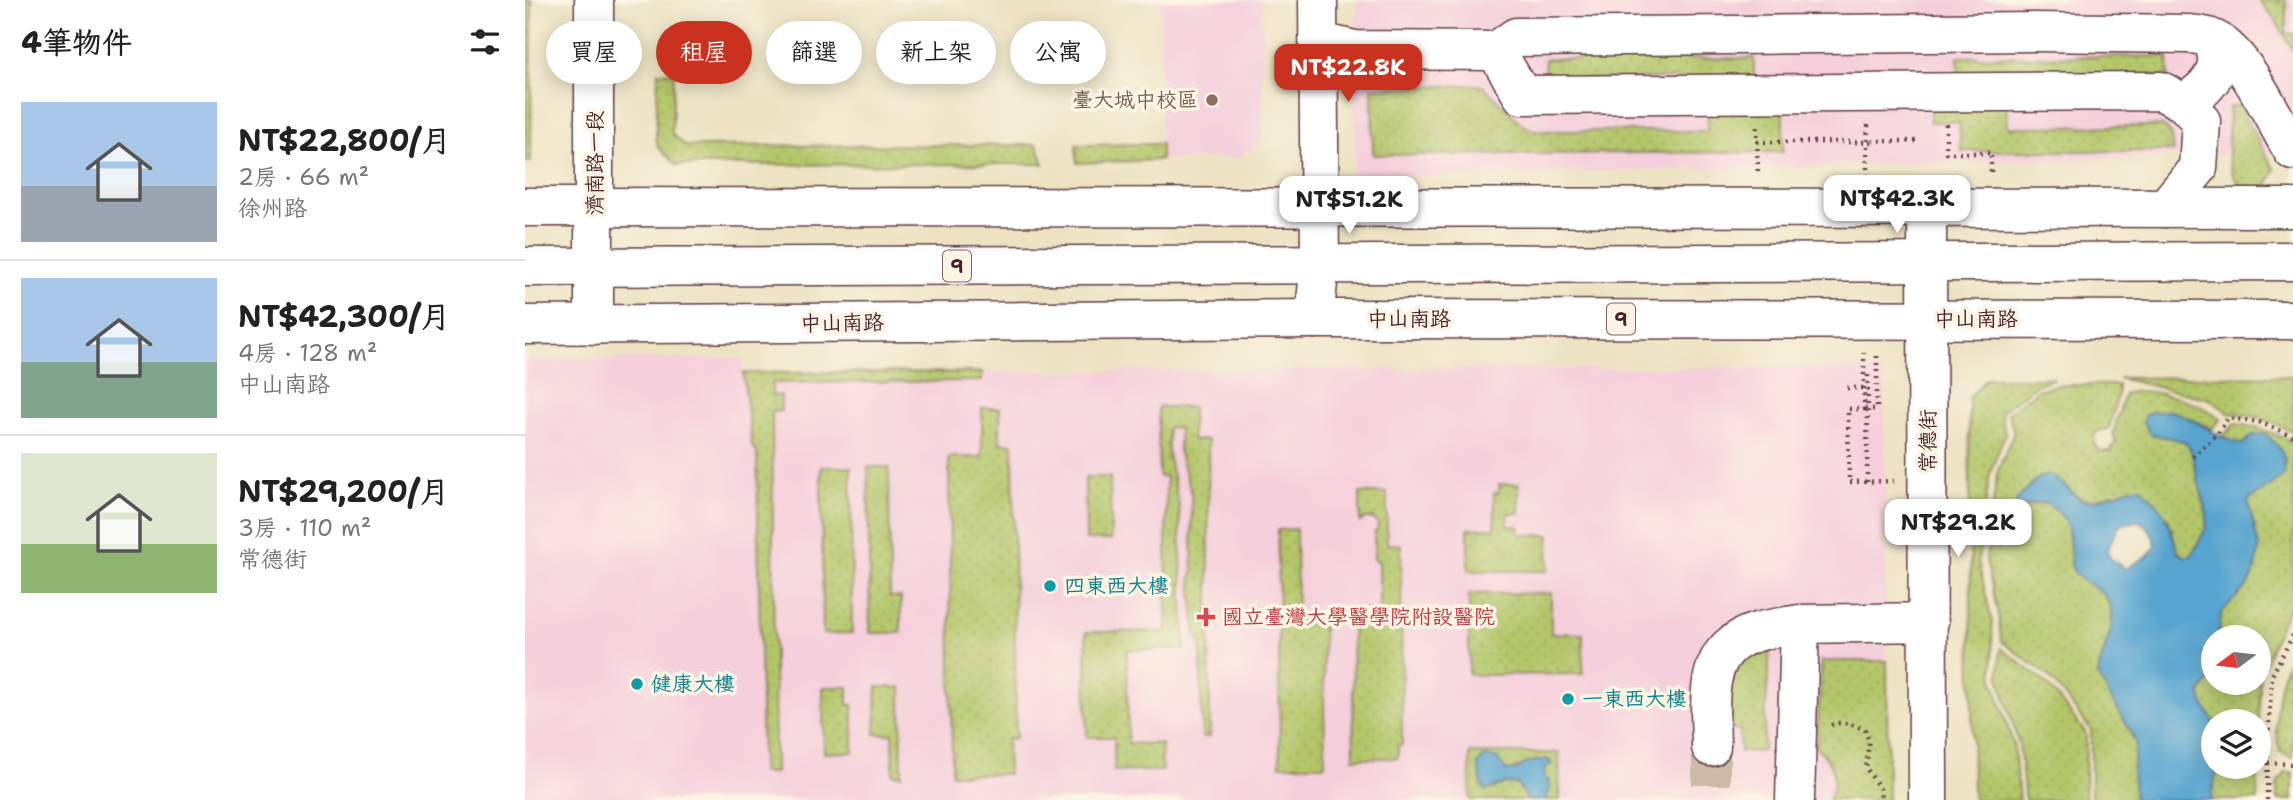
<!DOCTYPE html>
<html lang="zh-TW">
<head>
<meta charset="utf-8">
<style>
	body { margin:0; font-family:"Shantell Sans","LXGW WenKai TC",sans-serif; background:#f2f2f2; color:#222; height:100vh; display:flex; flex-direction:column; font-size:26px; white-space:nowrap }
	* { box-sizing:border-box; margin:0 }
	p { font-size:23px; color:#767676 }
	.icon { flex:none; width:38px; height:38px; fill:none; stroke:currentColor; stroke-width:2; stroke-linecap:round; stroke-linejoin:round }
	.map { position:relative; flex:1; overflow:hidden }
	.side { display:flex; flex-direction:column; background:#fff; width:525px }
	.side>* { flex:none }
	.top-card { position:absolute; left:21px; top:21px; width:665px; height:63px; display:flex; gap:14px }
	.needle { width:46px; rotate:255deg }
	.controls { position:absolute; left:1676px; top:625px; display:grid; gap:14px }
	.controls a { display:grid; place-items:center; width:70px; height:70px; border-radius:50%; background:#fff; box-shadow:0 4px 18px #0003; font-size:35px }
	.price { position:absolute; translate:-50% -60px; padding:0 16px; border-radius:14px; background:#fff; color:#222; font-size:23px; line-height:46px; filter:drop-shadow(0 2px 4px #0008) }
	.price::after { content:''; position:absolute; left:50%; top:42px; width:21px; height:16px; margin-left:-10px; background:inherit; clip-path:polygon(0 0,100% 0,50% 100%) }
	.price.active { background:#c8321e; color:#fff }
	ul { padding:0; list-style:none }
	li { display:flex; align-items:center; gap:21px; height:175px; padding:0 21px }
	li+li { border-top:2px solid #e0e0e0 }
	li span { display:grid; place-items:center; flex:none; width:196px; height:140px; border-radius:0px; color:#555 }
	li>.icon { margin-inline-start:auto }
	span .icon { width:84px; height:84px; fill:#fffc; stroke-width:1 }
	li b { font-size:30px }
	h2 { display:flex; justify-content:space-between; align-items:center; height:84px; padding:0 21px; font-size:30px }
	.pill { padding:0 24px; border-radius:32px; background:#fff; box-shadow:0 4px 18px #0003; font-size:24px; line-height:63px }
	.pill.active { background:#c8321e; color:#fff }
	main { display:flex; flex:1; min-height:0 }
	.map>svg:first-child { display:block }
</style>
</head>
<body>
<main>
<section class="side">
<h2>4筆物件<svg class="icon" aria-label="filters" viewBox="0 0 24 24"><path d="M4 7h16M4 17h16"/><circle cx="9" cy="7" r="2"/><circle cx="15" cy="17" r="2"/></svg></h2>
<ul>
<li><span style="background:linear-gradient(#a9c7e8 60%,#9aa5b1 0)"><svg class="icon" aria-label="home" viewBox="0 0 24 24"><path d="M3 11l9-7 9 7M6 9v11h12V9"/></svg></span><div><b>NT$22,800/月</b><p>2房 · 66 m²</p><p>徐州路</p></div></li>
<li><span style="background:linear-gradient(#a9c7e8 60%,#7fa58c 0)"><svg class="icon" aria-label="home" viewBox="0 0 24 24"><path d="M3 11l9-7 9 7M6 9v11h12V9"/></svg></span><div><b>NT$42,300/月</b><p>4房 · 128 m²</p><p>中山南路</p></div></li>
<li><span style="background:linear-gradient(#dfe7d0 65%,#8fb573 0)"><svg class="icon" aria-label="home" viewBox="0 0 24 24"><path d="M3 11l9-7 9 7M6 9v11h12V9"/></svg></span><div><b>NT$29,200/月</b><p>3房 · 110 m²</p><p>常德街</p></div></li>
</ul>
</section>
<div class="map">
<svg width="1768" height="800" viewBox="0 0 1768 800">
	<defs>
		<pattern id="green-dots" width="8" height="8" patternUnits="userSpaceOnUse" patternTransform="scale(1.75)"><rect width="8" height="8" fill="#b3c669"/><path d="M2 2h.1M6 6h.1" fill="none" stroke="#9baa5b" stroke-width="1.8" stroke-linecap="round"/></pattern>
	</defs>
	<rect width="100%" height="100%" fill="#fcf5e5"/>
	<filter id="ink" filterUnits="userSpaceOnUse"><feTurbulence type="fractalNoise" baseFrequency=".0143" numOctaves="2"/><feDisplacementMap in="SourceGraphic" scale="14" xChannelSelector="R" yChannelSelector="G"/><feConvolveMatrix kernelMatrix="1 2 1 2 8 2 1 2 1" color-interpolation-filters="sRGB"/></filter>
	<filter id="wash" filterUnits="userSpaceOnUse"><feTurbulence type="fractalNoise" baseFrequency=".00686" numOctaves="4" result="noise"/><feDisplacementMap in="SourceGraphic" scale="28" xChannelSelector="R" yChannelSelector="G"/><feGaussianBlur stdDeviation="1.57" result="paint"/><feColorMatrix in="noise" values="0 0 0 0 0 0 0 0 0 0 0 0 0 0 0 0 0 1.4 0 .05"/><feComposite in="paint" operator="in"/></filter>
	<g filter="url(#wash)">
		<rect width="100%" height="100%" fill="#ede3c3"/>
		<path fill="#f5cfdb" d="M 635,0 L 737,0 L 738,137 L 715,158 L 636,160 Z
			M 831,0 L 1768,0 L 1768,153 L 829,178 Z
			M 218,358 L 218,373 L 1315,367 L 1354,369 L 1359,379 L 1363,800 L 0,800 L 0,359 Z"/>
		<path fill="url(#green-dots)" stroke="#7e724a" stroke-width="2" d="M 0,0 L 7,0 L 6,162 L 0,162 Z
			M 1733,0 L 1761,0 L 1761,34 L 1768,34 L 1768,51 L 1750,19 Z
			M 1643,56 L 1644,76 L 1434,77 L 1433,57 Z
			M 1229,58 L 1229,78 L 1020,79 L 1020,59 Z
			M 133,72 L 149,72 L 147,134 L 161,146 L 512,145 L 519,164 L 152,165 L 133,147 L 131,138 Z
			M 952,85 L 959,87 L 999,126 L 1009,131 L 1182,131 L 1183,107 L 1258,103 L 1258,152 L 848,155 L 847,88 Z
			M 1481,101 L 1483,127 L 1638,126 L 1645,132 L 1648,151 L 1436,151 L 1434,122 L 1405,122 L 1405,102 Z
			M 1713,105 L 1750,170 L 1740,189 C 1733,189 1724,189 1718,186 C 1697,175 1704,128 1704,108 Z
			M 636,144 L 636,160 L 552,163 L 551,145 Z
			M 457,372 L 457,381 L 247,383 L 247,396 L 256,395 L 256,411 L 247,412 L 250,773 L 237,773 L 232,452 L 227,446 L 218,373 Z
			M 1768,376 L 1768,431 L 1732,417 L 1704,413 L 1685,399 L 1593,378 Z
			M 1461,378 L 1529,378 L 1511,385 L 1476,412 L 1480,434 L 1465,473 L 1453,561 L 1467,621 L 1468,679 L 1489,747 L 1494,800 L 1448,800 L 1444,398 Z
			M 1532,385 L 1593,385 L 1593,394 L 1584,428 L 1571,432 L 1568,442 L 1574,451 L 1584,451 L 1591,443 L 1588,433 L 1600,394 C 1623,384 1678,404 1696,419 L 1687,429 C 1666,418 1651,411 1627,412 L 1626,434 L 1659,441 L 1665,448 L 1682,515 L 1681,528 L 1667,555 L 1661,557 L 1653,553 L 1643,517 L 1588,493 C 1564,503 1557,504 1539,484 L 1492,508 L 1519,503 L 1530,509 L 1542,520 L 1547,566 L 1551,574 L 1580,594 L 1585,607 L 1587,627 L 1574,667 L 1611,745 L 1607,774 L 1610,800 L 1566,800 L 1566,730 L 1524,676 L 1476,641 L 1474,619 L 1461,560 L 1472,473 L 1489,432 L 1483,413 L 1513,390 Z
			M 633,407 L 667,407 L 667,440 L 683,440 L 685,737 L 677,737 L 676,643 L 671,636 L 666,577 L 668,573 L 666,492 L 654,454 L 654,428 L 643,427 L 643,454 L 654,506 L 660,649 L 602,650 L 603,743 L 636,744 L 637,771 L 589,771 L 589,737 L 562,737 L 561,632 L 642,631 L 641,477 L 634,477 Z
			M 457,408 L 475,408 L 475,443 L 488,444 L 491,738 L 482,739 L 483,774 L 427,774 L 424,457 L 457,457 Z
			M 1710,424 L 1731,427 L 1768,441 L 1768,601 L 1755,626 L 1735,675 L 1734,721 L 1689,722 L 1678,703 L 1675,691 L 1689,676 L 1689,682 L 1734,682 L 1734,637 L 1693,637 L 1696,613 L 1705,602 L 1734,547 L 1723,501 L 1759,476 L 1761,461 L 1728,435 L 1718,444 L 1706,441 L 1698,436 Z
			M 296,467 L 326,467 L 327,633 L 298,634 Z
			M 343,467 L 364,467 L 365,597 L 376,597 L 376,633 L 345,633 Z
			M 560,477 L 585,477 L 586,540 L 561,540 Z
			M 974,484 L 994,484 L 994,513 L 983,513 L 983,526 L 994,526 L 995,535 L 1024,535 L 1023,571 L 943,571 L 943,529 L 970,528 L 969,493 L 974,493 Z
			M 835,493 L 862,493 L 862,544 L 876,545 L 877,745 L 873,745 L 873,758 L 829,758 L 827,619 L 838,619 L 838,610 L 854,610 L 854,561 L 849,561 L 849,534 L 853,528 L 852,521 L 846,518 L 840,518 L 835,522 Z
			M 771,529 L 772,619 L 798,619 L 800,765 L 755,765 L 753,530 Z
			M 1026,593 L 1026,633 L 1058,634 L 1058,674 L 944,675 L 944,594 Z
			M 1245,648 L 1238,751 L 1215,752 L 1215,730 L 1202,729 L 1202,681 L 1219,656 Z
			M 1476,648 L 1521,683 L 1561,733 L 1560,800 L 1500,800 L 1494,745 L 1474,677 Z
			M 1768,650 L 1768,757 L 1755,752 C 1747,720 1752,678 1768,650 Z
			M 1297,661 L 1362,661 L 1363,800 L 1303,800 C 1314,780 1308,761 1291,747 Z
			M 323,687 L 323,705 L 328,705 L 328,752 L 299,753 L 298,687 Z
			M 352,687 L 376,687 L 377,775 L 368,774 L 368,734 L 350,734 Z
			M 945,753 L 1034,753 L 1035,800 L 1019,800 L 1023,796 L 1019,768 L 1001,763 C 984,776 972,769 953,764 L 956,772 L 956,785 L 969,789 L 980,783 L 991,784 L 1003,800 L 945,800 Z
			M 1693,767 L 1733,767 L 1732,800 L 1687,800 L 1685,796 Z
			M 1761,772 L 1768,772 L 1768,800 L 1752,800 L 1752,784 Z"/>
		<path fill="#56a4cf" stroke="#50627d" stroke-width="2" fill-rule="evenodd" d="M 1646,411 C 1672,418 1692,439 1718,444 L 1728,435 L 1741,434 C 1756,448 1762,455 1759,476 L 1723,501 L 1734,547 L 1731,568 L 1723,585 L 1696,613 L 1693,637 L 1689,637 L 1689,676 L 1675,692 L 1678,703 L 1689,722 L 1689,766 L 1693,767 L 1686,796 L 1687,800 L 1610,800 L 1607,774 L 1611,745 L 1607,734 L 1573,676 C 1575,652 1591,632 1586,608 C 1581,588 1564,588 1552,575 C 1537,560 1555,531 1532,511 C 1529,508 1522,504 1518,503 C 1511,502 1499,507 1492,508 L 1491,500 C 1498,494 1504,486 1511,480 C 1534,463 1542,500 1562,501 C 1581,501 1596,487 1616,487 C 1642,511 1643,520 1653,553 L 1661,557 L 1667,555 L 1681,528 L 1682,515 L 1665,448 L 1659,441 L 1626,434 L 1618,422 L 1620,415 L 1627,412 ZM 1613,521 C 1625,526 1628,534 1631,546 L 1623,556 L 1600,569 L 1585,558 L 1582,550 L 1594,525 Z
			M 960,756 L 973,759 L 981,771 L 992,770 L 1001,763 L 1022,759 L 1027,764 L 1019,768 L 1020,778 L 1024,781 L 1023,796 L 1019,800 L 1003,800 L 992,784 L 980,783 L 961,791 C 954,783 956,774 953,764 Z"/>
	</g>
	<g filter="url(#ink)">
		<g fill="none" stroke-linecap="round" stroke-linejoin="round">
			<path stroke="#ccbca5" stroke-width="38" stroke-dasharray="38 19" stroke-linecap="butt" d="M 1186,747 L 1186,800"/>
			<g stroke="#623c42" stroke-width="41">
				<path id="minor" d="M 794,42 L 830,50 L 971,51 L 991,37 L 1510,32 L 1664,34 C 1671,35 1679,35 1686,38 C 1719,50 1749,121 1768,151
					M 971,51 L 997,95 L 1636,91 L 1659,103 L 1676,121 L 1673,168 L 1640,208
					M 1659,103 C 1675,93 1692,80 1692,60 C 1693,53 1688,44 1686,38
					M 1402,208 L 1403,800
					M 789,319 L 795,265 L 793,0
					M 69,325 L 69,0
					M 1186,747 C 1186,714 1177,662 1212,641 C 1230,629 1254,628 1275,624
					M 1270,800 L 1275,624 L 1404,622"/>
			</g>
			<g stroke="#623c42" stroke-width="41">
				<path id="major" d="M 0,207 L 1768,208
					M 0,267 L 1768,261
					M 0,325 L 789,319 L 1768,320"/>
			</g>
			<path stroke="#623c42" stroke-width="4.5" stroke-dasharray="2 5" stroke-linecap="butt" d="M 1421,124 L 1421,153 L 1466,153 L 1466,175
				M 1343,125 L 1342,141 L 1395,141
				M 1232,127 L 1233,174
				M 1232,142 L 1350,142
				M 1342,176 L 1342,141
				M 1339,352 L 1339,409 L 1323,409 L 1324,482 L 1369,481
				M 1322,388 L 1339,388
				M 1340,409 L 1352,409 L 1352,353
				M 1668,457 L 1693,433 L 1703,418 L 1734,422 L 1768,436
				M 1342,482 L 1343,371
				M 1306,725 C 1318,720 1329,725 1340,730 L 1344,741 L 1341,768 L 1355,789 L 1356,800
				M 1743,763 L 1768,764
				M 1742,800 L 1743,738 L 1747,675 L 1768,635"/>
			<use href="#minor" stroke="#fff" stroke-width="38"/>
			<use href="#major" stroke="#fff" stroke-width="38"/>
		</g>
	</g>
	<circle fill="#8d6e63" stroke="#fcf5e5" stroke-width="2.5" cx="687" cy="100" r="7"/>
	<g fill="#0f9aa8" stroke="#fcf5e5" stroke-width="2.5">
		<circle cx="525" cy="586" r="7"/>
		<circle cx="112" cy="684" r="7"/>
		<circle cx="1043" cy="699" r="7"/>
	</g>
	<path fill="#e0444e" stroke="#fcf5e5" stroke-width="2.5" d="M677.5 606.5h7v7h7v7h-7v7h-7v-7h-7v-7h7z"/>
	<g text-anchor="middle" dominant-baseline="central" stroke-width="7" stroke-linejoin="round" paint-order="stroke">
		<g fill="#fcf5e5" stroke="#7f5f63" stroke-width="2">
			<rect x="418" y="250.5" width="28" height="31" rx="5"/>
			<rect x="1082" y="303.5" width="28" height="31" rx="5"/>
		</g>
		<g font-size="19" font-weight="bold" fill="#4a1f2b">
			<text x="432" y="266">9</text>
			<text x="1096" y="319">9</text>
		</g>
		<g font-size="21" fill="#785e54" stroke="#fcf5e5" text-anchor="end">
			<text x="673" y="100">臺大城中校區</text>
		</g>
		<g font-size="21" fill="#4a1f2b" stroke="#fcf5e5">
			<text transform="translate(70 163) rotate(-90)">濟南路一段</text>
			<text x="884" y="319">中山南路</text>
			<text x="1451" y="319">中山南路</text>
			<text transform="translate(317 323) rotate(-1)">中山南路</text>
			<text transform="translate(1403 441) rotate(-90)">常德街</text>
		</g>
		<g font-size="21" fill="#0d838f" stroke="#fcf5e5" text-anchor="start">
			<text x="539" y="586">四東西大樓</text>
			<text x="126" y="684">健康大樓</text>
			<text x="1057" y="699">一東西大樓</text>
		</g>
		<g font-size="21" fill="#be3a42" stroke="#fcf5e5" text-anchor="start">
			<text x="697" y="617">國立臺灣大學醫學院附設醫院</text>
		</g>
	</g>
</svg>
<div class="controls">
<a><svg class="needle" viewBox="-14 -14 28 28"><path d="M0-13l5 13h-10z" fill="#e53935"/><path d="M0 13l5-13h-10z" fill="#767676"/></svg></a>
<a><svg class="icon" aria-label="layers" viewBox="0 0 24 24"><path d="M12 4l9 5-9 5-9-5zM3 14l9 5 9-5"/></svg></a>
</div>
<b class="price active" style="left:823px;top:104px">NT$22.8K</b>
<b class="price" style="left:1372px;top:235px">NT$42.3K</b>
<b class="price" style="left:824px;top:236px">NT$51.2K</b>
<b class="price" style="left:1433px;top:559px">NT$29.2K</b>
<div class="top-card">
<a class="pill">買屋</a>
<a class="pill active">租屋</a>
<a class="pill">篩選</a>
<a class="pill">新上架</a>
<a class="pill">公寓</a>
</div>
</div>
</main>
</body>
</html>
